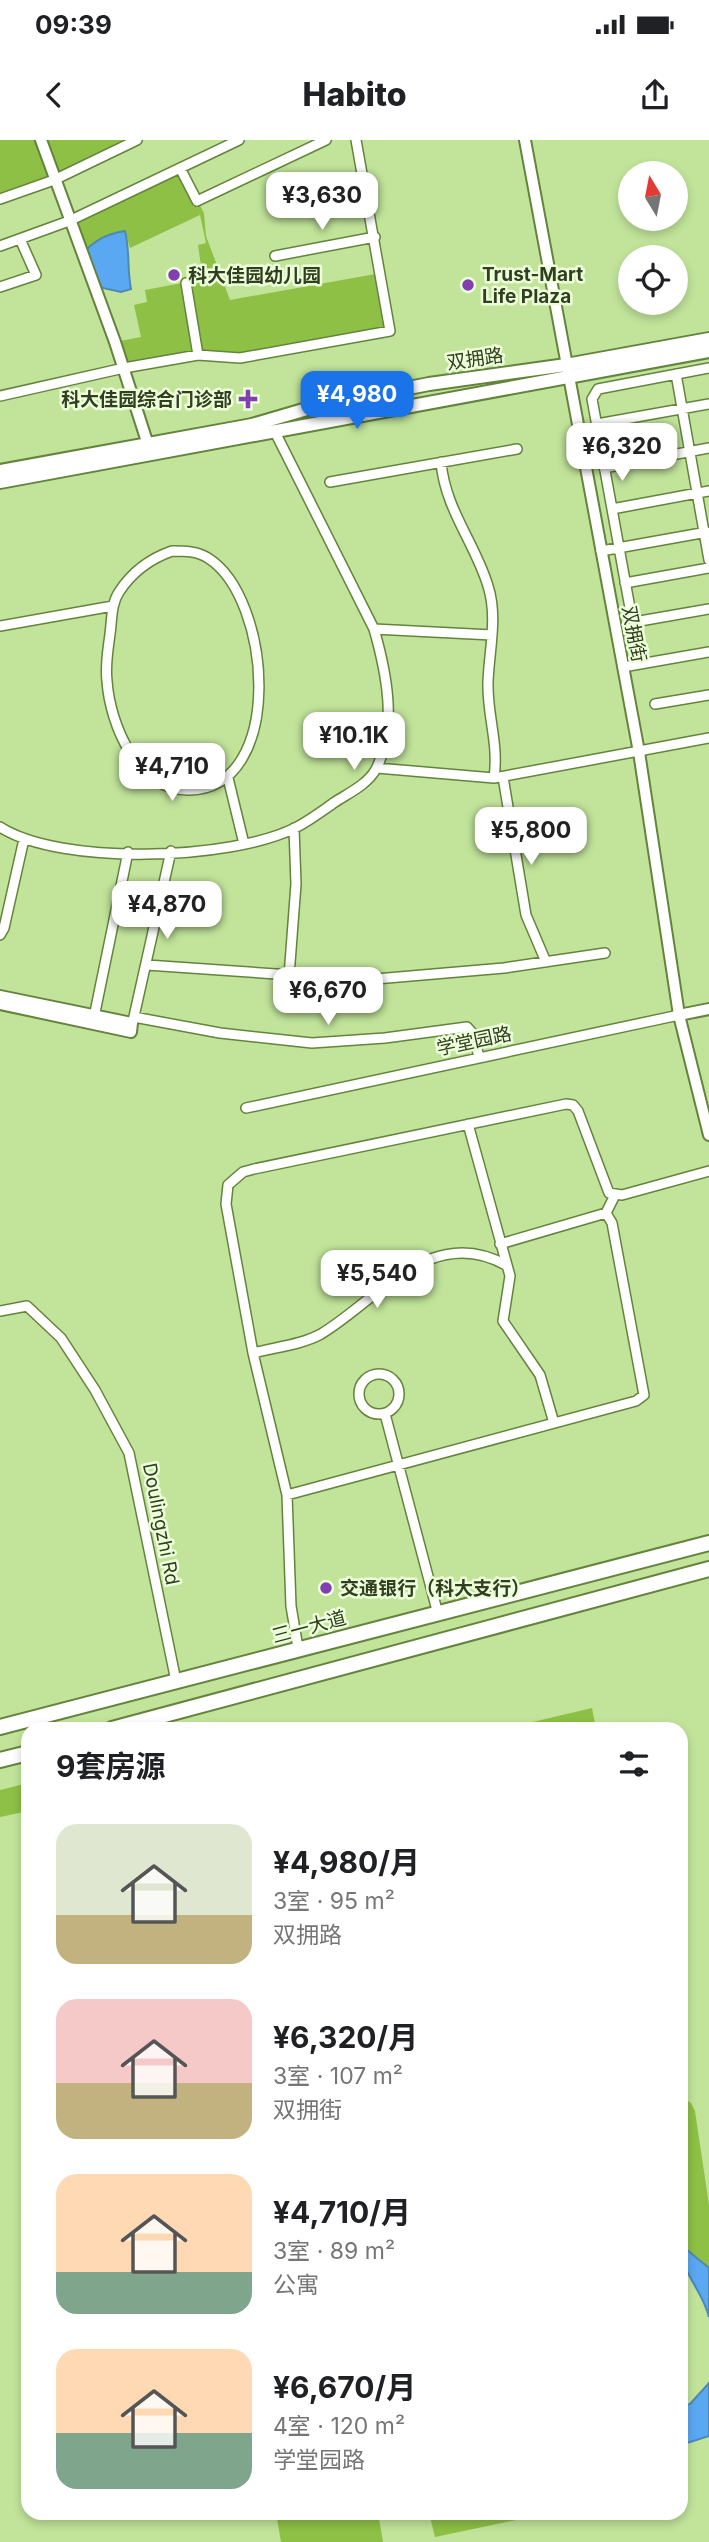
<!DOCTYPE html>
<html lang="zh">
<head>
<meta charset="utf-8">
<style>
	body { margin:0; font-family:Inter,"Noto Sans SC",sans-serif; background:#f6f6f6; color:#202124; height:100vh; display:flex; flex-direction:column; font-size:26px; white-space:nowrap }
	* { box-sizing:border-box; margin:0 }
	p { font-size:23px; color:#757577 }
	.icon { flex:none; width:38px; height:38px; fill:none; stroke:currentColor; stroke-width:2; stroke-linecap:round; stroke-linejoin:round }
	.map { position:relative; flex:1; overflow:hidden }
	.drawer { position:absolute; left:21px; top:1582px; width:667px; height:798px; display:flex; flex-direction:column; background:#fff; border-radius:21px; box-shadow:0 4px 10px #0003 }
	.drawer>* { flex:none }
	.needle { width:46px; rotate:350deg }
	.fabs { position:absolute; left:618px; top:21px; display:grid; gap:14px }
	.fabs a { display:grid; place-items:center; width:70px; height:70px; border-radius:50%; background:#fff; box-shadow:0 4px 10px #0003; font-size:35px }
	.price { position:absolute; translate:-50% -60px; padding:0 16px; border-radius:14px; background:#fff; color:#222; font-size:23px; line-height:46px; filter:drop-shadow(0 2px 4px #0008) }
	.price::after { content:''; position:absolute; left:50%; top:42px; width:21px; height:16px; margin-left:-10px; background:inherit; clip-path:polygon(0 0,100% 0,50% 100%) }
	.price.on { background:#1a73e8; color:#fff }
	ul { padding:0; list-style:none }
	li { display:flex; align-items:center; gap:21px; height:175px; padding:0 35px }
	li span { display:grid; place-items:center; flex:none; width:196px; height:140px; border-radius:21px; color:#555 }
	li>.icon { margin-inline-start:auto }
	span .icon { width:84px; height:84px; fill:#fffc; stroke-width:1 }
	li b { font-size:30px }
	h2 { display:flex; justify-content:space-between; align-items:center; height:84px; padding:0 35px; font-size:30px }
	.status { display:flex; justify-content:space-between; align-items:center; height:49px; padding:0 35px; background:#fff; direction:ltr }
	.status svg { height:19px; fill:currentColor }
	header { display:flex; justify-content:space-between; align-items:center; height:91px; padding:0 35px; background:#fff; font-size:32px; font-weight:800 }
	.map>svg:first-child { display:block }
</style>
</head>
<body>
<div class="status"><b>09:39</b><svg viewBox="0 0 49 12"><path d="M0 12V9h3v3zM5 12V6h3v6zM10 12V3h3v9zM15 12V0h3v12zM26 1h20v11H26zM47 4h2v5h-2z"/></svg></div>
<header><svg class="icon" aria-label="back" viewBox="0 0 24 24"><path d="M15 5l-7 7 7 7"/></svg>Habito<svg class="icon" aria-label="share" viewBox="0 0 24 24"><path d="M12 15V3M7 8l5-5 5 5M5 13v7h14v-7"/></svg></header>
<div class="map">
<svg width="709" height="2402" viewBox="0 0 709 2402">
	<rect width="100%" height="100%" fill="#c1e49a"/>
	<path fill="#8dc045" d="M 0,0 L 137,0 L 0,58 Z
		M 180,28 L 204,73 L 206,96 L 230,160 L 381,133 L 392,192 L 240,218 L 198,215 L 124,228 L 115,202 L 141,197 L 134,165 L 147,162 L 145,150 L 203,139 L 198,105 L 206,103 L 200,75 L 130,108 L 125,91 L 82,113 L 69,81 Z
		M 592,1568 L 596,1589 L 520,1589 L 520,1585 Z
		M 28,1643 L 28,1671 L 0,1677 L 0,1650 Z
		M 685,1959 L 691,1963 L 695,1971 L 709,2065 L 709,2128 L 681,2105 L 681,1960 Z
		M 276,2373 L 378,2373 L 383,2402 L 281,2402 Z
		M 429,2373 L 549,2373 L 435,2397 Z"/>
	<path fill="#5aa8f2" stroke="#4e88b3" stroke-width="2" d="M 125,91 C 130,111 127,129 131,149 L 121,152 L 94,146 L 82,114 C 95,100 106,94 125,91 Z
		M 681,2105 L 709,2128 L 709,2177 C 702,2149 681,2134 681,2105 Z
		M 709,2243 L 709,2296 L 681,2305 L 681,2265 L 690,2264 Z"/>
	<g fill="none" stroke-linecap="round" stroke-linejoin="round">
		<g stroke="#64833c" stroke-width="12">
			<path id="minor" d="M 180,28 L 197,61 L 326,0
				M 0,59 L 54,40 L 137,0
				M 0,106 L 69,81 L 239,0
				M 275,116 L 375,97
				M 186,143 L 198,215
				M 0,147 L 36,135 L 20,99
				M 709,228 L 598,249 L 592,259 L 632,479 L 640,481 L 709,469
				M 676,234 L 709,420
				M 0,256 L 124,228 L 198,215 L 240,218 L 390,191 L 356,0
				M 597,284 L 709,264
				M 441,322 C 445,369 475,403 488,446 C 498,477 489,511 488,542 C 487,576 499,603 494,638
				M 604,328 L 709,308
				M 330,342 L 517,309
				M 612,369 L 709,351
				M 172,411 C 185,411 197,411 208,418 C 272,458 286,649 189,650 C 138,651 110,585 107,541 C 105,525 108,510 110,494 C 112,480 111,464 119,452 C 132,432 149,419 172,411 Z
				M 601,411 L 707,392
				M 625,443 L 709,428
				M 0,486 L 113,466
				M 374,489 L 492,495
				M 623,527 L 709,512
				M 655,564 L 709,555
				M 377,628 L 494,638 L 709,598
				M 503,637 L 526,775 L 546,822
				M 228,638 L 244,704
				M 0,687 C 61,726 231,720 295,688 C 309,681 322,671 335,662 C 349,653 368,644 376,629 C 398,587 386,531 374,489 L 274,290
				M 0,795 L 4,788 L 24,699
				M 147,825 L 364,840 L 504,828 L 605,813
				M 289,836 L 296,744 L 294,688
				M 134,877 L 220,893 L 312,903 L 385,898 L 467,887 L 474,895 L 479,918
				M 133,881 L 171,711
				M 93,882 L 128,712
				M 246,968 L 679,875
				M 468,984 L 510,1136 L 503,1181 L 540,1235 L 554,1283
				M 606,1073 L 615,1055
				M 0,1171 L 27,1166 L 61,1198 L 95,1250 L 129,1313 L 176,1541
				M 253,1213 C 275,1207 301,1205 321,1194 C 378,1160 431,1083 506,1125
				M359 1254a20 20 0 1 1 40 0a20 20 0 1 1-40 0Z
				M 385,1274 L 438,1474
				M 287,1355 L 636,1261 L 644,1255 L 612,1083 L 606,1073 L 500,1104
				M 298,1508 L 291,1466 L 287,1355 L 253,1213 L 226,1064 L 228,1045 L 243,1032 L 254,1029 L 566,964 L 573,965 L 578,971 L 609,1053 L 622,1055 L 709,1031"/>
		</g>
		<g stroke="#64833c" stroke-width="14">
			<path id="tertiary" d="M 41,0 L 115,202 L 150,311
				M 525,0 L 639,612 L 679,875 L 709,995
				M 0,856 L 132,883 L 131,892 L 0,864
				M 679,875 L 709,869"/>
		</g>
		<g stroke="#64833c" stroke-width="16">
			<path id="secondary" d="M 0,331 L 252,285 L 317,266 L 429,244 L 566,225 L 709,199
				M 0,342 L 709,211"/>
		</g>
		<g stroke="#64833c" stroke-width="18">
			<path id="trunk" d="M 0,1587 L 709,1403
				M 112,1589 L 709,1429
				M 0,1620 L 28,1613"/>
		</g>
		<use href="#minor" stroke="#fff" stroke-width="9"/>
		<use href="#tertiary" stroke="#fff" stroke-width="10"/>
		<use href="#secondary" stroke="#fff" stroke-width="12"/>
		<use href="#trunk" stroke="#fff" stroke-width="14"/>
	</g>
	<g fill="#833eb1" stroke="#ecffda" stroke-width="2.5">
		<circle cx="174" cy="135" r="7"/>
		<circle cx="468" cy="145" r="7"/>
		<path d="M244.5 248.5h7v7h7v7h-7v7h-7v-7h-7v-7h7z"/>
		<circle cx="326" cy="1448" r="7"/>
	</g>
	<g text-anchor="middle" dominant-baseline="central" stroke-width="5" stroke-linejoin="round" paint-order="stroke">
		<g font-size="19" font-weight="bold" fill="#313e20" stroke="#ecffda" text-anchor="start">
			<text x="482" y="134">Trust-Mart<tspan x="482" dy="22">Life Plaza</tspan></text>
			<text x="188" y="135">科大佳园幼儿园</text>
			<text x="232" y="259" text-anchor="end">科大佳园综合门诊部</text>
			<text x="340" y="1448">交通银行（科大支行）</text>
		</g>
		<g font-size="19" fill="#313e20" stroke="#ecffda">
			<text transform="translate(475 219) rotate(-8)">双拥路</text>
			<text transform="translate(634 494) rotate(79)">双拥街</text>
			<text transform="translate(474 901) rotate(-12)">学堂园路</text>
			<text transform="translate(161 1384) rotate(79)">Doulingzhi Rd</text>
			<text transform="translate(309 1487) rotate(-15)">三一大道</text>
		</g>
	</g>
</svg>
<div class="fabs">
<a><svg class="needle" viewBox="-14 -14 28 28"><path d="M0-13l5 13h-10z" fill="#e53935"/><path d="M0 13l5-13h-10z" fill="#757577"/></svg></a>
<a><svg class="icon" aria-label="locate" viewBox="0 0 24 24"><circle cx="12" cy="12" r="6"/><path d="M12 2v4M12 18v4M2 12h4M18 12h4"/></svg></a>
</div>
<b class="price" style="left:322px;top:92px">¥3,630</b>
<b class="price on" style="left:357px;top:291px">¥4,980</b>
<b class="price" style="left:622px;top:343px">¥6,320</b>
<b class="price" style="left:354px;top:632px">¥10.1K</b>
<b class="price" style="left:172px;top:663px">¥4,710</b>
<b class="price" style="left:531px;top:727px">¥5,800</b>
<b class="price" style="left:167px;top:801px">¥4,870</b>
<b class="price" style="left:328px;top:887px">¥6,670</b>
<b class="price" style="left:377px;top:1170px">¥5,540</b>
<section class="drawer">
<h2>9套房源<svg class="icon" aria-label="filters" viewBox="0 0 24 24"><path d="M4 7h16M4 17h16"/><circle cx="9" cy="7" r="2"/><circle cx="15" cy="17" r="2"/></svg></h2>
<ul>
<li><span style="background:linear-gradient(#dfe7d0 65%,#c2b280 0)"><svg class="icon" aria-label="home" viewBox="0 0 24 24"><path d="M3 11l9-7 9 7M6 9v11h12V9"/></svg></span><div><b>¥4,980/月</b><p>3室 · 95 m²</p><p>双拥路</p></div></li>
<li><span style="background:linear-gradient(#f6c9c9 60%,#c2b280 0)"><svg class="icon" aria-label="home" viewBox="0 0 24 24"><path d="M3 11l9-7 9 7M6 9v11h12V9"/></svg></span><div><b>¥6,320/月</b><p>3室 · 107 m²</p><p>双拥街</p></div></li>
<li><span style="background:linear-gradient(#ffd9b3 70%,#7fa58c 0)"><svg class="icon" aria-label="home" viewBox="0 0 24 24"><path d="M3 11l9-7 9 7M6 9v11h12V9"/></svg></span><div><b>¥4,710/月</b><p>3室 · 89 m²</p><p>公寓</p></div></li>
<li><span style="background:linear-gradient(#ffd9b3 60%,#7fa58c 0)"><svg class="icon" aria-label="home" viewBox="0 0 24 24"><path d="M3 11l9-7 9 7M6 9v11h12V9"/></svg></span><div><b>¥6,670/月</b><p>4室 · 120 m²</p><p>学堂园路</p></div></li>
</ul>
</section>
</div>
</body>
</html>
